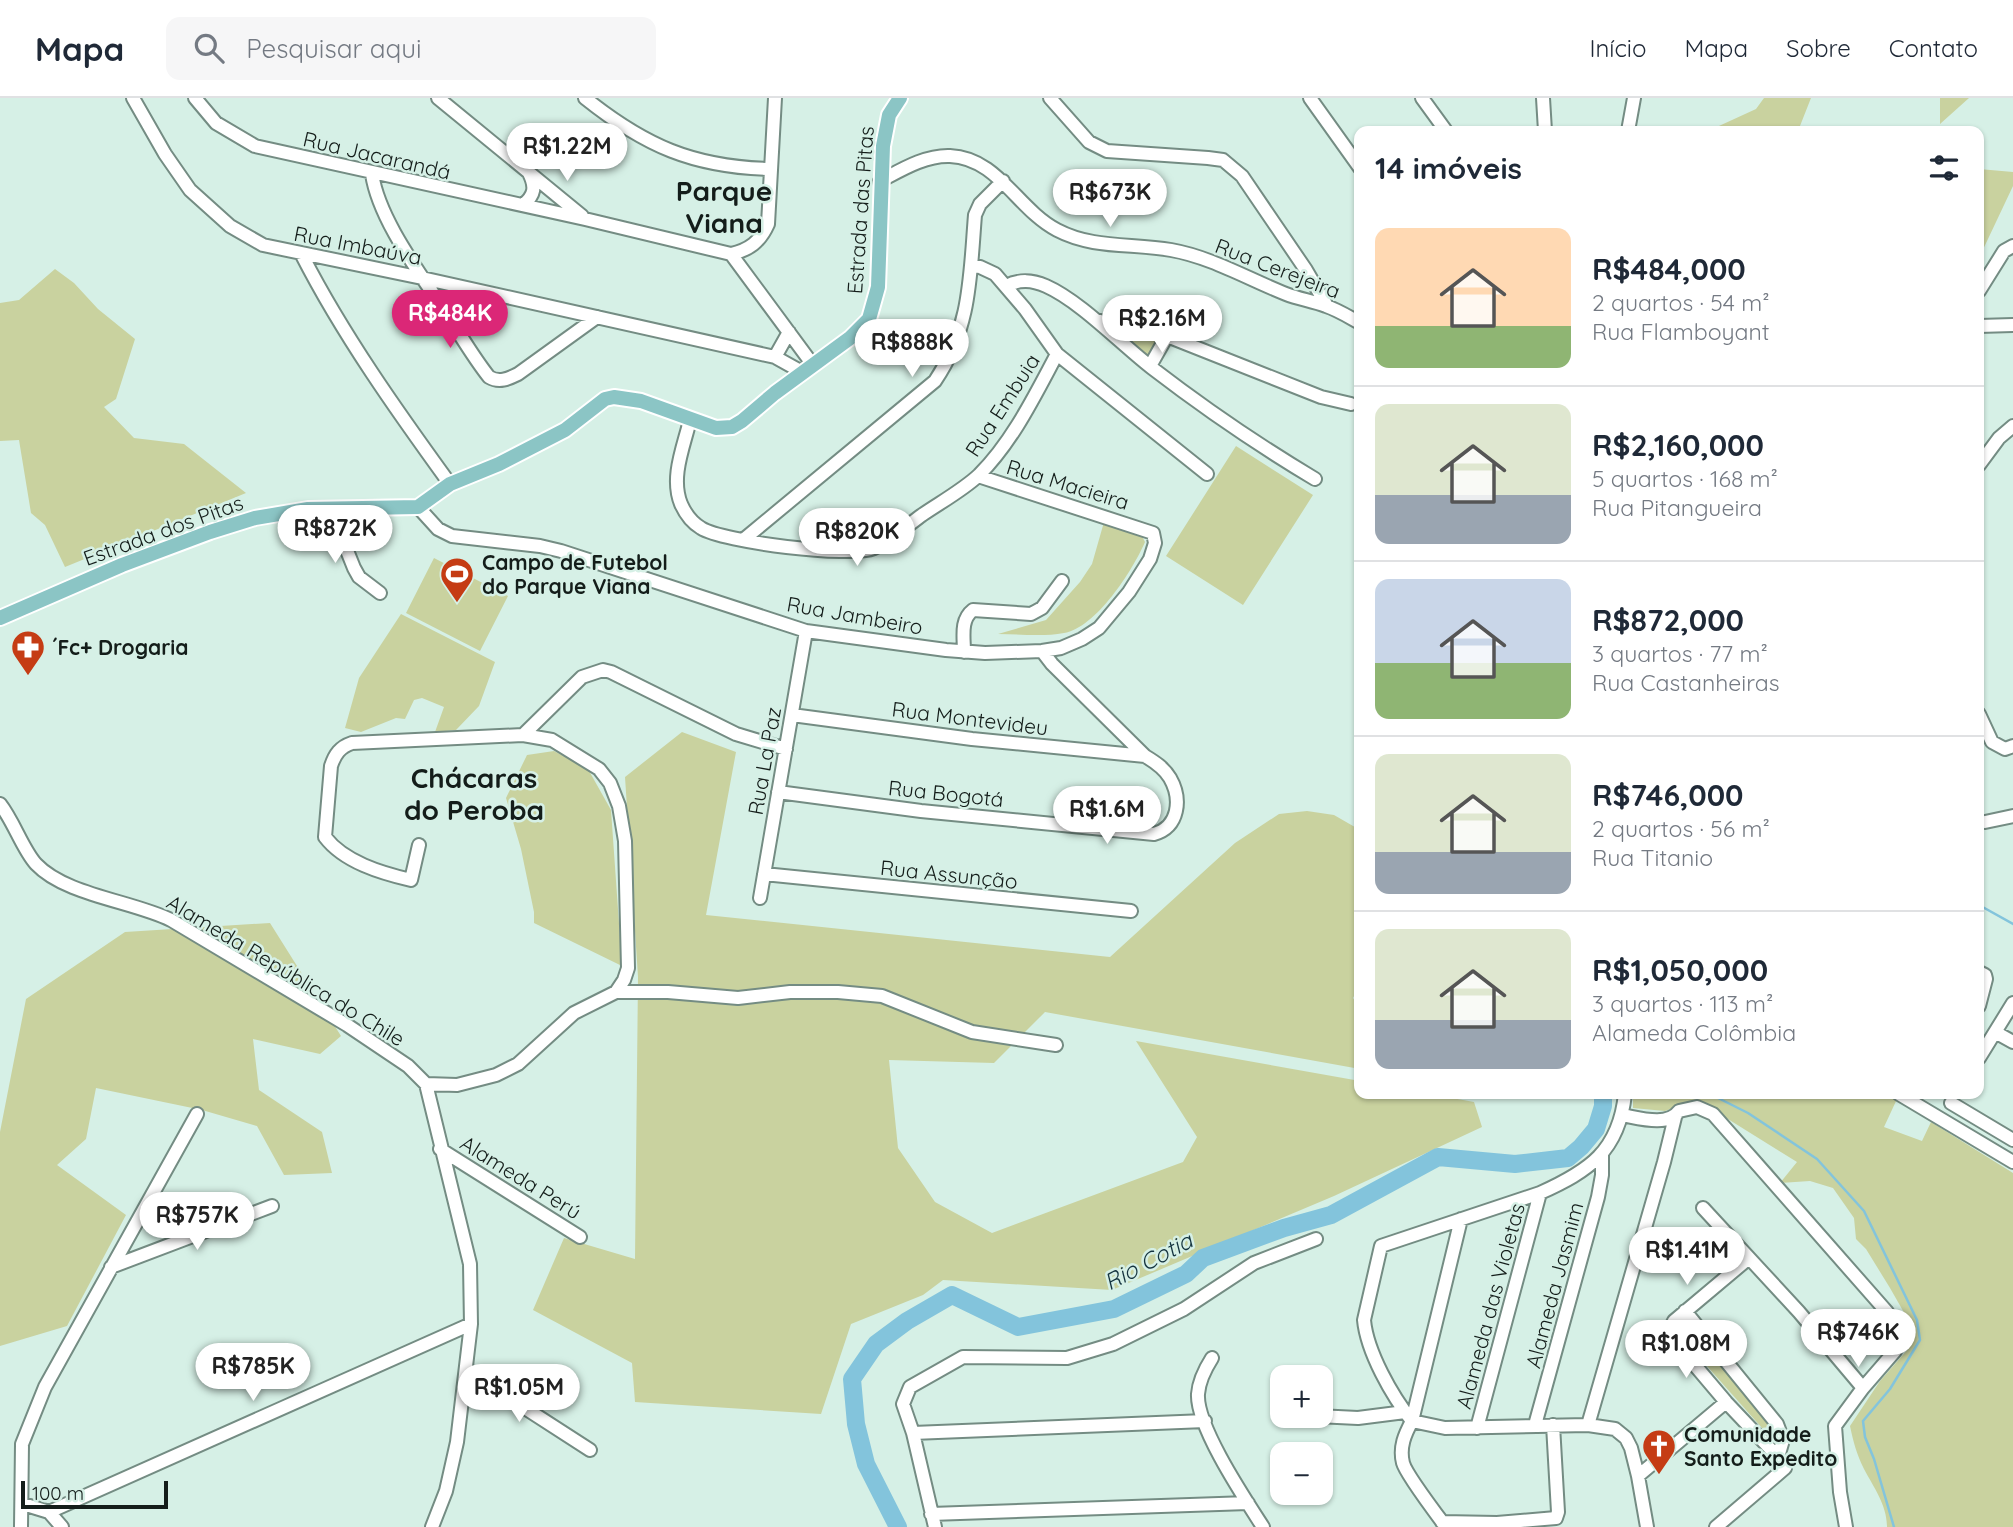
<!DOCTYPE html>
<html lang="pt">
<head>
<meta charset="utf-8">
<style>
	body { margin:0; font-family:Quicksand,sans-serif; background:#f6f6f7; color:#1f2937; height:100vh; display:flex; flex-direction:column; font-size:26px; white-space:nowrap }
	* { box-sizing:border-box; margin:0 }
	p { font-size:23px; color:#747a83 }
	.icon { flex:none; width:38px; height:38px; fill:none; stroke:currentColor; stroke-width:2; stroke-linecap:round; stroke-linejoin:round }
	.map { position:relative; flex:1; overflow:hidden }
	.sheet { position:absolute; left:1354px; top:28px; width:630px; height:973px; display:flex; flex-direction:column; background:#fff; border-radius:14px; box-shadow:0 2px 5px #0004 }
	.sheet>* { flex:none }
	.tools { position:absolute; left:1270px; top:1267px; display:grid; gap:14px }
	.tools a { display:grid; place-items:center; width:63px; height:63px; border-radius:14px; background:#fff; box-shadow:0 2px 5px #0004; font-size:35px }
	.scale { position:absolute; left:21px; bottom:18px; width:147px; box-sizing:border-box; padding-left:7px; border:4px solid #141d1a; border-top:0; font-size:19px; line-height:24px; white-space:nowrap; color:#141d1a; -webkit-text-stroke:5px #d6f0e6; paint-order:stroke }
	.price { position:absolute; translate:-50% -60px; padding:0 16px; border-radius:24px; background:#fff; color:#222; font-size:23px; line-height:46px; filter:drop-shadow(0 2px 4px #0008) }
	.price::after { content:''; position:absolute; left:50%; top:42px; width:21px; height:16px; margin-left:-10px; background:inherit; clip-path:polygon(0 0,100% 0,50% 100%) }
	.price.current { background:#db2777; color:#fff }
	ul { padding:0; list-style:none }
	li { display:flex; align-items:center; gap:21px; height:175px; padding:0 21px }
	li+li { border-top:2px solid #e0e1e3 }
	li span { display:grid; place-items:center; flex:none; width:196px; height:140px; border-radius:14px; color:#555 }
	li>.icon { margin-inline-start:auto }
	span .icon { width:84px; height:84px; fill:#fffc; stroke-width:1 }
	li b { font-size:30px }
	h2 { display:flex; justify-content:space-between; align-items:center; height:84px; padding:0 21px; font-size:30px }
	header { display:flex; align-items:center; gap:42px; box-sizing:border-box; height:98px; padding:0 35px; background:#fff; border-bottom:2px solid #e0e1e3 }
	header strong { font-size:33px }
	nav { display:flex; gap:38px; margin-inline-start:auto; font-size:24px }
	.search { width:490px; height:63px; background:#f6f6f7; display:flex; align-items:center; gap:18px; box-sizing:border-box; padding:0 24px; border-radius:14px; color:#747a83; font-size:26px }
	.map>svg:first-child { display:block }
</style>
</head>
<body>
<header>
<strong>Mapa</strong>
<div class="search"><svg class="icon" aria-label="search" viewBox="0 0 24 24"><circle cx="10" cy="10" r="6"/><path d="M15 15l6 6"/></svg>Pesquisar aqui</div>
<nav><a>Início</a><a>Mapa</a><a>Sobre</a><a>Contato</a></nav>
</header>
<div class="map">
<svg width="2013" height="1429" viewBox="0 0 2013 1429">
	<rect width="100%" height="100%" fill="#d6f0e6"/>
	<path fill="#c9d29f" d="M 1764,0 L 1811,0 L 1798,33 L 1708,33 L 1756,11 Z
		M 1940,0 L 1969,0 L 1940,26 Z
		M 1979,71 L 2013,74 L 2013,88 L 1979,160 Z
		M 55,171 L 74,185 L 98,211 L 135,241 L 116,301 L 104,309 L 134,340 L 184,346 L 246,395 L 65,469 L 45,427 L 31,415 L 19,342 L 0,343 L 0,205 L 19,202 Z
		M 1123,234 L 1154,241 L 1157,245 L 1149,259 L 1147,260 L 1123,237 Z
		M 1236,348 L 1313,397 L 1243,507 L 1166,458 Z
		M 1104,424 L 1141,436 L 1145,444 C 1133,472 1096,530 1064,535 C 1043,539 1019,536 998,536 L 1046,522 L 1080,484 L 1092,466 Z
		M 434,460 L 508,498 L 480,553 L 406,515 Z
		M 401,516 L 495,564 L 479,608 L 456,632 L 435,634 L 444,609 L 422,600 L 414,602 L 405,621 L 396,620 L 361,634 L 345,630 L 359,580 Z
		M 682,634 L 736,654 L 706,817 L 1110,859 L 1235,745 L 1279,716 L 1307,713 L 1334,717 L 1360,732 L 1360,886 L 1353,900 L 1360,910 L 1360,971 L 1045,914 L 994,965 L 889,962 L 898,1050 L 935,1104 L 992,1135 L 1183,1064 L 1197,1039 L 1136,943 L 1360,983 L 1360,996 L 1430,996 L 1474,1004 L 1482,1029 L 1334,1098 L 1112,1192 L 943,1182 L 923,1197 L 851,1226 L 821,1316 L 635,1304 L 632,1265 L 533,1212 L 564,1140 L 635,1161 L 638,879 L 625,679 Z
		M 554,653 L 588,671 L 611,712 L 622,868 L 534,825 L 534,814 L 521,751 L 506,700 L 527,657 Z
		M 270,825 L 341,938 L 320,956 L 253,941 L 259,992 L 322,1034 L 332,1075 L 284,1077 L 257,1028 L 202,1012 L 96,990 L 86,1041 L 57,1067 L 126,1117 L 67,1228 L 0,1248 L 0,1034 L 26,901 L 125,834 Z
		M 1633,996 L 1887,996 L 1897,1001 L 1884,1029 L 1922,1043 L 1931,1024 L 2013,1075 L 2013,1429 L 1887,1429 C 1887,1407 1874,1390 1864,1371 C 1857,1357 1853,1343 1850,1328 L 1880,1283 L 1909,1250 L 1912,1238 L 1910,1225 L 1890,1190 L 1866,1151 L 1856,1141 L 1854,1120 L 1833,1090 L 1810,1083 L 1780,1085 L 1797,1064 L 1707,1008 L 1689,1004 L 1665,1013 L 1633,1010 Z
		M 1685,1219 L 1779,1334 L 1770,1339 L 1674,1231 Z"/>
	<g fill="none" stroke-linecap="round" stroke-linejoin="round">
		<path stroke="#83c4dc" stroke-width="2.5" d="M 1979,807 L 2013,826
			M 1710,996 L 1748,1015 L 1817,1061 L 1864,1113 L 1917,1222 L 1920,1242 L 1890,1291 L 1863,1323 L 1865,1339 L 1874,1361 L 1894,1429"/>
		<path stroke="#83c4dc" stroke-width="18" d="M 898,1429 L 866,1366 L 856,1326 L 852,1281 L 876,1246 L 907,1223 L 952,1197 L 1018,1229 L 1114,1211 L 1186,1176 L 1203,1160 L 1284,1130 L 1331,1117 L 1438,1059 L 1515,1066 L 1568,1060 L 1581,1049 L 1596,1031 L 1603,1008 L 1603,996"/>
		<g stroke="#748c83" stroke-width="16">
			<path id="minor" d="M 133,0 L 165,56 L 190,92 L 230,128 L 263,147 L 422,180 L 775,259 L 802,274
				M 195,0 L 216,25 L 255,48 L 585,121 L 731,156 C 749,152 760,144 768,126 L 775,0
				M 438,0 L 582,118
				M 585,0 C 645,48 693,69 770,71
				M 1050,0 L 1089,44 L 1107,53 L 1208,60 L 1223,62 L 1242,78 L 1306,172 L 1327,208
				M 1310,0 L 1360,70
				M 1422,0 L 1446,33
				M 1543,0 L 1545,33
				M 1628,33 L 1634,0
				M 372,76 C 379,122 420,175 446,215 C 460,236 473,259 489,279 C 499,285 508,281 518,276 L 597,219
				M 880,83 C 901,72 925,57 950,58 C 998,60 1017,111 1057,132 C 1093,151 1132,145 1171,152 C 1211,159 1248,181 1286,196 C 1299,201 1313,203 1326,208 C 1338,212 1349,219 1360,225
				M 523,107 C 535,97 536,89 529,75
				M 731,156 L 813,267
				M 302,157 C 343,237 397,313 450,386
				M 971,168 L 980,169 L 995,176 L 1025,211 L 1057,256 L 1207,376
				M 1006,188 C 1020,181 1032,182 1046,188 C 1080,203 1121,246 1152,270 C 1204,310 1258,347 1315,381
				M 1979,193 L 2004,153 L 2013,148
				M 1096,222 L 1167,238 L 1321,299 L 1351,306
				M 1979,228 L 2013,227
				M 775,259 L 789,234
				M 1150,268 L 1167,238
				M 690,322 C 684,348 670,379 681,406 C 685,415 691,424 701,430 C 723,444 850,460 874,450 C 891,442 907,428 922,417 C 941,404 963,392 979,377 C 1013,343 1035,297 1057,256
				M 1979,367 L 1999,340 L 2013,328
				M 418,409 L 438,431 L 452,438 L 540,448 L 561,453 L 806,533 L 946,552 L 985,555 L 1042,553 L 1061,550 L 1082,541 L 1099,530 L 1129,494 L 1150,461 L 1155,445 L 1153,435 L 978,378
				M 330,410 L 354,470 L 359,479 L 380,495
				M 743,442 L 935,283 C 971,230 970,178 975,117 L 980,106 L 1003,83
				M 964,554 C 964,539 960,522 973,512 L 1031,516 L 1042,510 L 1062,483
				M 1979,616 L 1992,644 L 2005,651 L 2013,648
				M 792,617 L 972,641 L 1145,658
				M 523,637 L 582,579 L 603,572 L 611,574 L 736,636 L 786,651
				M 778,694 L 921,713 L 1154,736 C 1179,729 1182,701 1170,680 C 1164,670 1155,664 1145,658 L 1052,566 L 1042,553
				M 0,706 C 14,724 23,752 36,766 C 65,797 132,803 171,822 L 347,927 L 408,968 L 426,986 L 457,987 L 496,977 L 518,966 L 574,915 L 616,894 L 668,894 L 738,900 L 790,894 L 838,894 L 882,898 L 972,934 L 1056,947
				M 1985,724 L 2013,718
				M 419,747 L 411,782 C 381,775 344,764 325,739 L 331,668 C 335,656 340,649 352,645 L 523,637 L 552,642 L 599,671 L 610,685 L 619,708 L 625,743 L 628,870 L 624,882 L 616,894
				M 764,776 L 1131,813
				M 760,800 L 806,533
				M 1979,874 L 1985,877 L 1986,881 L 1979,908
				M 1995,934 L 2013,944
				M 1979,960 L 2013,905
				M 426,986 L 470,1166 L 471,1226 L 457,1344 L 446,1393 L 432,1429
				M 1899,996 L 2013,1064
				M 1951,1005 L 2013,1042
				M 1622,1017 C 1639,1020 1668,1029 1679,1013 L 1697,1009 L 1713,1016 L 1887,1214 L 1898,1239 L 1895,1253 L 1863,1290 L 1835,1328 L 1840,1394 L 1846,1429
				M 440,1051 L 580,1139
				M 1703,1110 L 1799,1214 L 1863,1290
				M 111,1169 L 272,1108
				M 1685,1213 L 1777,1326 L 1783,1342 L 1778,1359
				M 1212,1260 C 1205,1271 1199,1282 1198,1296 C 1196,1328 1245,1401 1263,1429
				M 466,1272 L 590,1352
				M 1317,1318 L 1358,1320 L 1405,1314
				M 1412,1323 C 1392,1298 1367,1254 1364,1222 L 1381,1148 L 1540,1095 C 1589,1073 1619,1053 1625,996
				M 1412,1323 L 1445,1330 L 1588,1327 L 1615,1331 L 1626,1340 L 1631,1350 L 1638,1378 L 1647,1429
				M 1535,1327 L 1598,1099 L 1602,1077 L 1602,1057
				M 1588,1327 L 1664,1064 L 1675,1019
				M 1477,1330 L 1540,1095
				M 913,1335 L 1205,1323
				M 1638,1378 L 1726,1304
				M 23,1406 L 49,1414 L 62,1429
				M 49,1414 L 471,1226
				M 931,1416 L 1248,1405
				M 1442,1424 L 1497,1425 L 1556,1420 L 1558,1414 L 1553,1327
				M 21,1429 L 22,1346 L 45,1289 L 197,1016
				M 935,1429 L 913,1335 L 903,1306 L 910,1289 L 963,1259 L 1067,1260 L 1113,1246 L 1184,1211 L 1254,1165 L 1316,1141
				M 1446,1429 C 1437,1417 1406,1376 1403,1365 C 1399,1349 1405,1336 1412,1323 L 1461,1121
				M 1716,1429 L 1785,1370 L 1778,1359 L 1726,1304 L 1671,1239 L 1670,1231 L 1674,1223 L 1749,1160"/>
		</g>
		<g stroke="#fff" stroke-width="18">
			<path id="major" d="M 0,520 L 122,467 L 210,434 L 255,420 L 308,411 L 418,409 L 450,386 L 499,366 L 565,332 L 605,301 L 614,299 L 641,303 L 716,330 L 732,329 L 742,323 L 775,295 L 850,240 L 869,221 L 878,189 L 883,48 L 889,17 L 900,0"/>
		</g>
		<use href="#minor" stroke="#fff" stroke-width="12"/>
		<use href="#major" stroke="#8bc5c5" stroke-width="14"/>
	</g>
	<defs>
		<g id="stadium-pin" transform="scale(1.75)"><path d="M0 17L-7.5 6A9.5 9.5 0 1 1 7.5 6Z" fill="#c53c14" stroke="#d6f0e6"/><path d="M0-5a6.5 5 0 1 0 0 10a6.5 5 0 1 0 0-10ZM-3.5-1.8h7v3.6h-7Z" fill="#fff"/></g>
		<g id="pharmacy-pin" transform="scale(1.75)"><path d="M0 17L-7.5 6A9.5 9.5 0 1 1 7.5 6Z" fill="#c53c14" stroke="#d6f0e6"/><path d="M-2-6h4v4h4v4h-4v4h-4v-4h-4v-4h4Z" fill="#fff"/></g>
		<g id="church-pin" transform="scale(1.75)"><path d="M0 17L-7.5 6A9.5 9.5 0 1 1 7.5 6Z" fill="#c53c14" stroke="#d6f0e6"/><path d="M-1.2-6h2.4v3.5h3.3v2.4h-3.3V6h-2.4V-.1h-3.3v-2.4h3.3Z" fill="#fff"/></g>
	</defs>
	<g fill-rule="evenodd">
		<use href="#stadium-pin" x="457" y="476"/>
		<use href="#pharmacy-pin" x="28" y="549"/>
		<use href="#church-pin" x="1659" y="1348"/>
	</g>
	<g text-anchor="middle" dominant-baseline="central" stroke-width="5" stroke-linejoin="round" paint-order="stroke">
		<g font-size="21" fill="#141d1a" stroke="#d6f0e6">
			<text transform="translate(377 57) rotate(13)">Rua Jacarandá</text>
			<text transform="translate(860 112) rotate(-86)">Estrada das Pitas</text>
			<text transform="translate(358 147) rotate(11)">Rua Imbaúva</text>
			<text transform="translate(1278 170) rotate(21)">Rua Cerejeira</text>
			<text transform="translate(1002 307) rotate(-57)">Rua Embuia</text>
			<text transform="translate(1068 386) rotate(17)">Rua Macieira</text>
			<text transform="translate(163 432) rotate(-20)">Estrada dos Pitas</text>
			<text transform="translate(855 517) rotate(10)">Rua Jambeiro</text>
			<text transform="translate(970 620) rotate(7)">Rua Montevideu</text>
			<text transform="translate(764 663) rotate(-80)">Rua La Paz</text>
			<text transform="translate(946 695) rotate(6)">Rua Bogotá</text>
			<text transform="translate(949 776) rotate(6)">Rua Assunção</text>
			<text transform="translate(286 872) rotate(31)">Alameda República do Chile</text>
			<text transform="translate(521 1079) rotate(32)">Alameda Perú</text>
			<text transform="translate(1554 1187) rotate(-75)">Alameda Jasmim</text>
			<text transform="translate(1490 1208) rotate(-75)">Alameda das Violetas</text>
		</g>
		<g font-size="21" font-weight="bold" fill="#141d1a" stroke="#d6f0e6" text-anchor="start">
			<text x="482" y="464">Campo de Futebol<tspan x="482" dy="24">do Parque Viana</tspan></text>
			<text x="52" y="549">´Fc+ Drogaria</text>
			<text x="1684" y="1336">Comunidade<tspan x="1684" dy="24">Santo Expedito</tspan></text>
		</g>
		<g font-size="23" font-style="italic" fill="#15343f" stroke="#d6f0e6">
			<text transform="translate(1148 1163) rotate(-28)">Rio Cotia</text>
		</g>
		<g font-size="28" font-weight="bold" fill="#141d1a" stroke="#d6f0e6">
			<text x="724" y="92">Parque<tspan x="724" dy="32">Viana</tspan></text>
			<text x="474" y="679">Chácaras<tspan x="474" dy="32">do Peroba</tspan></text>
		</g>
	</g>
</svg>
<div class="tools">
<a>+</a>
<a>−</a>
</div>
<div class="scale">100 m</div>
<b class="price" style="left:567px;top:85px">R$1.22M</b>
<b class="price" style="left:1110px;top:131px">R$673K</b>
<b class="price current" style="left:450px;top:252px">R$484K</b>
<b class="price" style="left:1162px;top:257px">R$2.16M</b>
<b class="price" style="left:912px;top:281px">R$888K</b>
<b class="price" style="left:335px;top:467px">R$872K</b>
<b class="price" style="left:857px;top:470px">R$820K</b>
<b class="price" style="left:1107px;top:748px">R$1.6M</b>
<b class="price" style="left:197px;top:1154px">R$757K</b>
<b class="price" style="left:1687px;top:1189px">R$1.41M</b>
<b class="price" style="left:1858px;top:1271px">R$746K</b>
<b class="price" style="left:1686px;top:1282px">R$1.08M</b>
<b class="price" style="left:253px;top:1305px">R$785K</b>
<b class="price" style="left:519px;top:1326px">R$1.05M</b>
<section class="sheet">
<h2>14 imóveis<svg class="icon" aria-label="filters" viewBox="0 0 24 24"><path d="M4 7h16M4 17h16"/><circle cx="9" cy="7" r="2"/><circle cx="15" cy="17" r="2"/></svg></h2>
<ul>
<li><span style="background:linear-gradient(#ffd9b3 70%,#8fb573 0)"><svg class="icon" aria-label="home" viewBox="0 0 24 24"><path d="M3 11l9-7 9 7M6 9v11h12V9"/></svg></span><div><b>R$484,000</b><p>2 quartos · 54 m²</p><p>Rua Flamboyant</p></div></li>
<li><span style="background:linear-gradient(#dfe7d0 65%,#9aa5b1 0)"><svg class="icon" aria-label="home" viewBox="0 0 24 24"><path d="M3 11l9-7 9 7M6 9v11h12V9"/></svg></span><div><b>R$2,160,000</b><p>5 quartos · 168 m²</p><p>Rua Pitangueira</p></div></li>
<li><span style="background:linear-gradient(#c9d6e8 60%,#8fb573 0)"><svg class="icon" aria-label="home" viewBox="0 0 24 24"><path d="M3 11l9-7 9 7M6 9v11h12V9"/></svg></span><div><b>R$872,000</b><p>3 quartos · 77 m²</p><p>Rua Castanheiras</p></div></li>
<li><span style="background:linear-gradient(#dfe7d0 70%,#9aa5b1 0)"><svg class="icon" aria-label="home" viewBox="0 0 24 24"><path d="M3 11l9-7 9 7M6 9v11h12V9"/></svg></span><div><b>R$746,000</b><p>2 quartos · 56 m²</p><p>Rua Titanio</p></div></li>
<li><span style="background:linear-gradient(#dfe7d0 65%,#9aa5b1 0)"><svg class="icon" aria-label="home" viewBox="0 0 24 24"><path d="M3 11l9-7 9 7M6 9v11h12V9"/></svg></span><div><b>R$1,050,000</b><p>3 quartos · 113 m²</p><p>Alameda Colômbia</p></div></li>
</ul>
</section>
</div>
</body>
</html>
